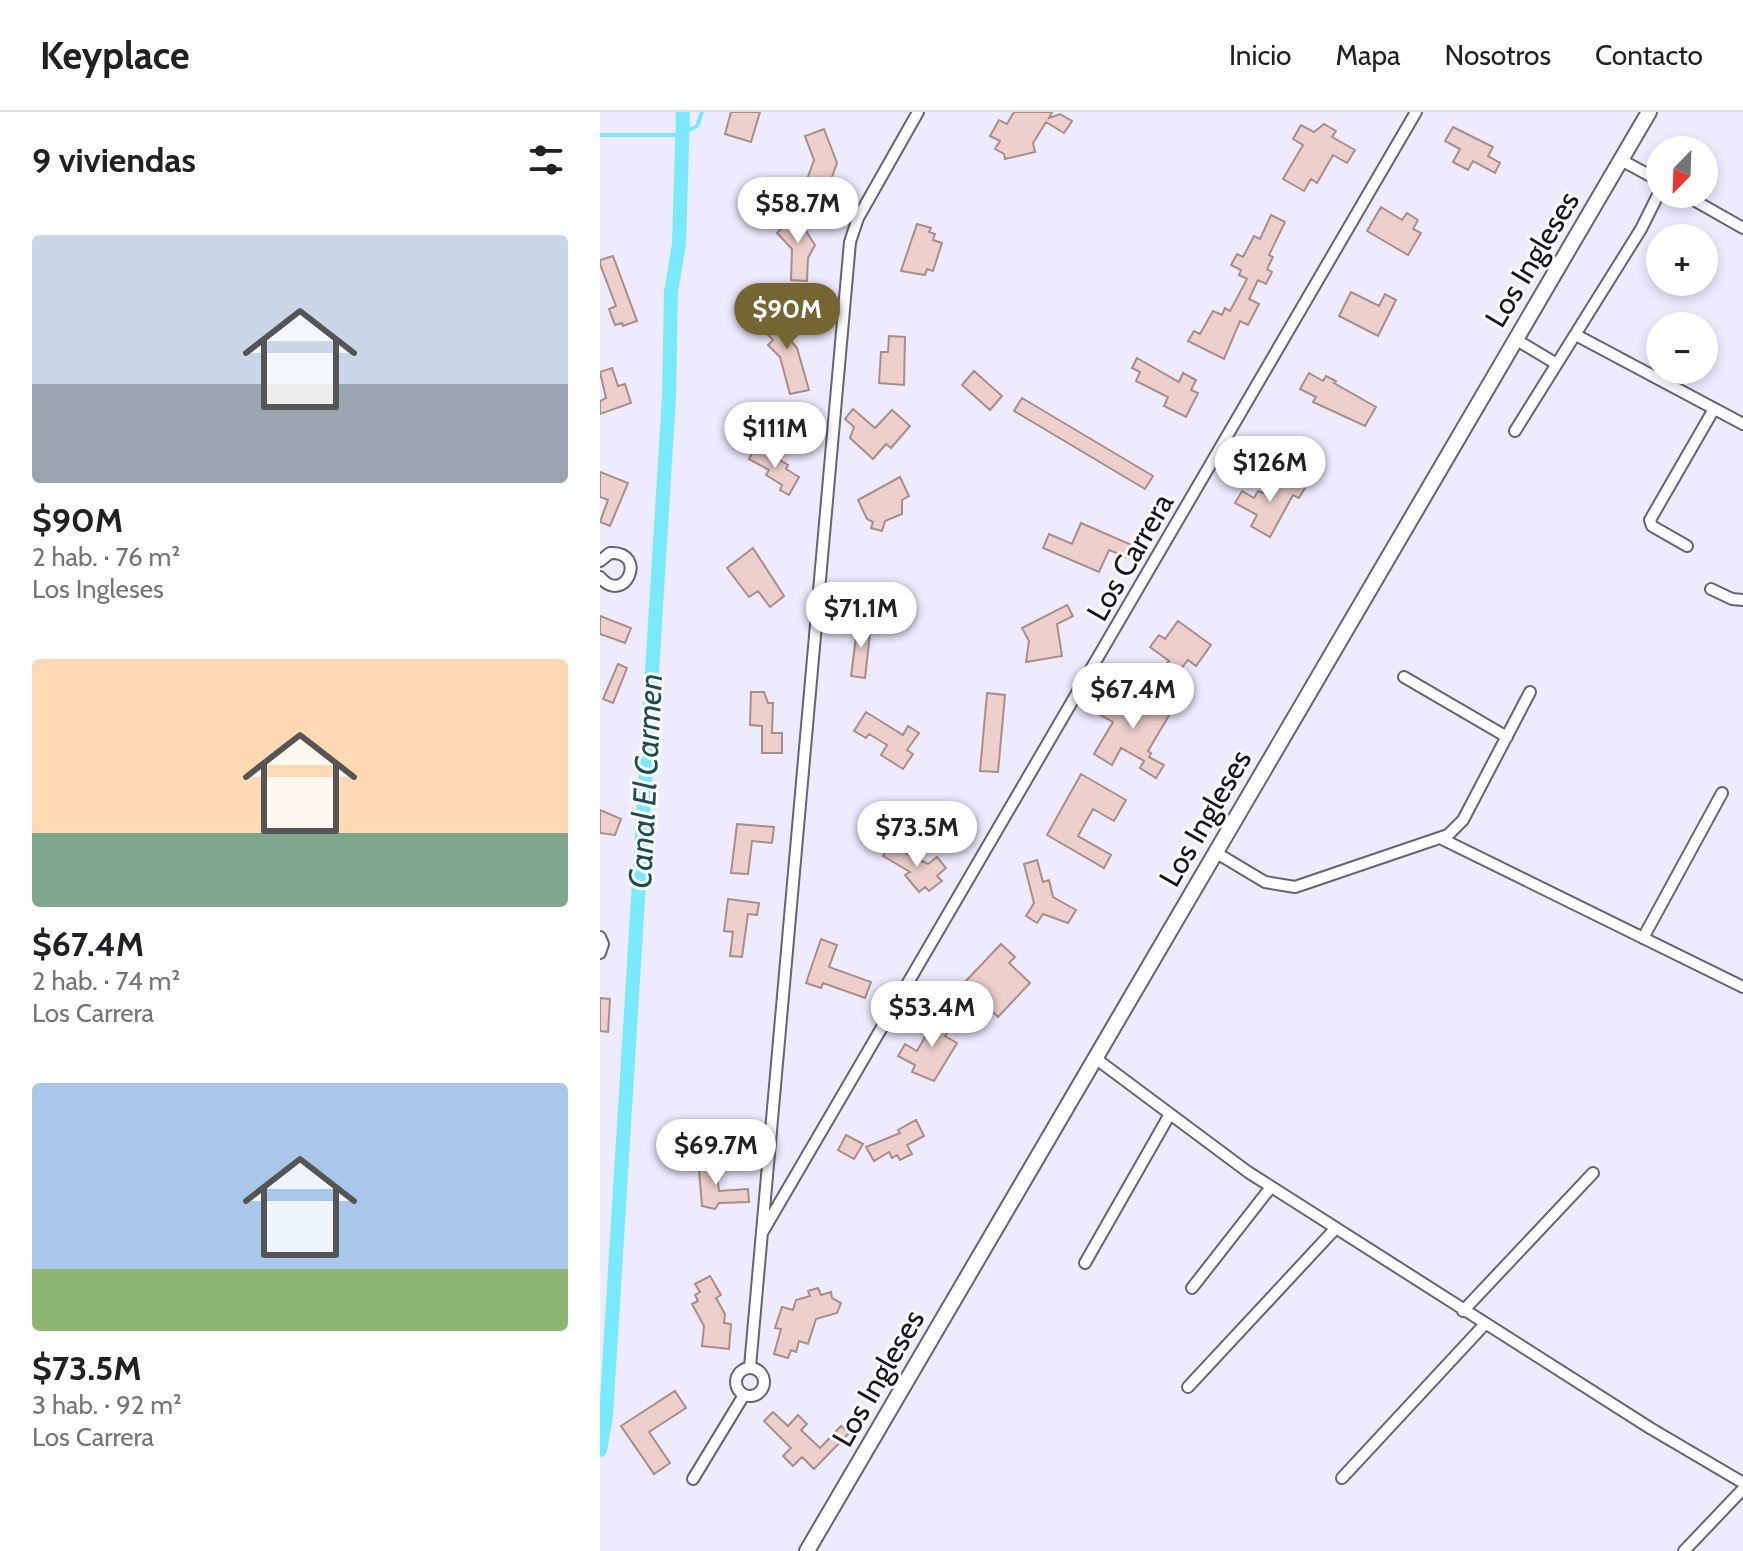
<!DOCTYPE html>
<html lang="es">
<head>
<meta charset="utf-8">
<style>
	body { margin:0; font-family:Cabin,sans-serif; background:#f2f2f2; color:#202124; height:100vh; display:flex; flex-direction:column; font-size:30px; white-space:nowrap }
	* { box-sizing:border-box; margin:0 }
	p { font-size:26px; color:#757577 }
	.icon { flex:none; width:44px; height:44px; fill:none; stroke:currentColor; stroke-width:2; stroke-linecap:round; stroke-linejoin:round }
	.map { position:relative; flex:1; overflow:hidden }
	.details { display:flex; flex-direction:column; background:#fff; width:600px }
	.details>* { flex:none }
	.needle { width:52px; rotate:203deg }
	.controls { position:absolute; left:1046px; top:24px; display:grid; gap:16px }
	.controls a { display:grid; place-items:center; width:72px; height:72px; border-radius:50%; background:#fff; box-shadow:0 4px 12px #0003; font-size:40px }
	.price { position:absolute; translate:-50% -68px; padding:0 18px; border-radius:28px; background:#fff; color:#222; font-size:26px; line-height:52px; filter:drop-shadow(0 2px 4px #0008) }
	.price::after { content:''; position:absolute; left:50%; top:48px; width:24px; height:18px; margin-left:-12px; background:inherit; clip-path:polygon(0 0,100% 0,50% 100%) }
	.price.selected { background:#756533; color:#fff }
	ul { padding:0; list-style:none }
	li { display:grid; align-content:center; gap:16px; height:424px; padding:0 32px }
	li span { display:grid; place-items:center; height:248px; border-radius:8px; color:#555 }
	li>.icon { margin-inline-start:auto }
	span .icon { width:144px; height:144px; fill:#fffc; stroke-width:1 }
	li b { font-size:34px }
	h2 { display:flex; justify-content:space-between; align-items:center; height:96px; padding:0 32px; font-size:34px }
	header { display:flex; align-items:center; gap:48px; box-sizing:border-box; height:112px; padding:0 40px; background:#fff; border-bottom:2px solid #e0e0e0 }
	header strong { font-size:38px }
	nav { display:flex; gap:44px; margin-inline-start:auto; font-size:28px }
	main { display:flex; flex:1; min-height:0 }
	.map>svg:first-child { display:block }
</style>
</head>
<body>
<header>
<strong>Keyplace</strong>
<nav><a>Inicio</a><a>Mapa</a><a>Nosotros</a><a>Contacto</a></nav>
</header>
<main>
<section class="details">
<h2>9 viviendas<svg class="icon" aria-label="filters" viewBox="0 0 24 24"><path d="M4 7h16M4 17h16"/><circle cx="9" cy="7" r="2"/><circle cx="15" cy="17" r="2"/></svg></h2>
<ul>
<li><span style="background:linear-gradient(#c9d6e8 60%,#9aa5b1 0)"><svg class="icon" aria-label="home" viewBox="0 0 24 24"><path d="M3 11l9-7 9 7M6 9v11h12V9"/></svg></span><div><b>$90M</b><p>2 hab. · 76 m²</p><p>Los Ingleses</p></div></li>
<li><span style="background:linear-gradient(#ffd9b3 70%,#7fa58c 0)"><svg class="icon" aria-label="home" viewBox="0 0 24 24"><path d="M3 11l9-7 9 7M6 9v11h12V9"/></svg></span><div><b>$67.4M</b><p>2 hab. · 74 m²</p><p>Los Carrera</p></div></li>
<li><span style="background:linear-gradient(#a9c7e8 75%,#8fb573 0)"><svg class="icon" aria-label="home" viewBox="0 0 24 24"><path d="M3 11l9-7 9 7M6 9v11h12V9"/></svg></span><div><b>$73.5M</b><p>3 hab. · 92 m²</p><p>Los Carrera</p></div></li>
</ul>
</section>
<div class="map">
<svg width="1143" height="1439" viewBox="0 0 1143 1439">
	<rect width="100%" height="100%" fill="#eeebff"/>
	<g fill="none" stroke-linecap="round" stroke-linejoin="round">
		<path stroke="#79e9fb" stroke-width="4" d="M 0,23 L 79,23 L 97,14 L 102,0"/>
		<path stroke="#79e9fb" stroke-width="14" d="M 0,1338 L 6,1304 L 69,285 L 71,180 L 79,132 L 83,0"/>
	</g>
	<path fill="#edd0cc" stroke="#a88d88" stroke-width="2" d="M 131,0 L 160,0 L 151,30 L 125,22 Z
		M 414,0 L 452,0 L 449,6 L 460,2 L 472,9 L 464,21 L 446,10 L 433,31 L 435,40 L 405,47 L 404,42 L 395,37 L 400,29 L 390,24 L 399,8 L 407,12 Z
		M 724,12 L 736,19 L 732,25 L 755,38 L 747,51 L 733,43 L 717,71 L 711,67 L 704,79 L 683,67 L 703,33 L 693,27 L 701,13 L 714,20 Z
		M 853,15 L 893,35 L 888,44 L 900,51 L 895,61 L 873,49 L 868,58 L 853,50 L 860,37 L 845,29 Z
		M 224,17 L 237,51 L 229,73 L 247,80 L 243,94 L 224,88 L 217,88 L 216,93 L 200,87 L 214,48 L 205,24 Z
		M 197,95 L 211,110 L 204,116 L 215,133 L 208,146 L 207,169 L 191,168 L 192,137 L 177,121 L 193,105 Z
		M 781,95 L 802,108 L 807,101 L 818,108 L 813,117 L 821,121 L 808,143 L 767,119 Z
		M 671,103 L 685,110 L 669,143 L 673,145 L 667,157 L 672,160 L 666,172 L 658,168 L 649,187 L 659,192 L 648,213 L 640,209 L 624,247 L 588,229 L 594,219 L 600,222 L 613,199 L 622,203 L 625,196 L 630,199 L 647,167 L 639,163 L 641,158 L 631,153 L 637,142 L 643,145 L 654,124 L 660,127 Z
		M 317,112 L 331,116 L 329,120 L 335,122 L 333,128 L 342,131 L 333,159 L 327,157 L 325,163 L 301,159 Z
		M 13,144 L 37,209 L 23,214 L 22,211 L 15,213 L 9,197 L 16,194 L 0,152 L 0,148 Z
		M 751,180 L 779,194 L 785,182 L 796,188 L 778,224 L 739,204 Z
		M 180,196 L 200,220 L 191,229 L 197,236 L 209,278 L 190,282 L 180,245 L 168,233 L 173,228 L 168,223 L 172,219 L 165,211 Z
		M 289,224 L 305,225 L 304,273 L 279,271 L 281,240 L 288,240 Z
		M 537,246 L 579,270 L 583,261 L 596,268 L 591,278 L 598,281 L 586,305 L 564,294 L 568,285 L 536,269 L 540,260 L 532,256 Z
		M 12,256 L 18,274 L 25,272 L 31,291 L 0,302 L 0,289 L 6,286 L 0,260 Z
		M 374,259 L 402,284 L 390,298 L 362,273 Z
		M 709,261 L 723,269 L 726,264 L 736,269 L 734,271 L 776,295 L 765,314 L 713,290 L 716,285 L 700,277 Z
		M 422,286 L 553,364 L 545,377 L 414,299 Z
		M 253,297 L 275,316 L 292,298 L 310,314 L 291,336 L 286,332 L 273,347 L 250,326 L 254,315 L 245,307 Z
		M 156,334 L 188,353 L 186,357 L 199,365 L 189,383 L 180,378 L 182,373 L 166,363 L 169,358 L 149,347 Z
		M 0,360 L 28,371 L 10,414 L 0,410 L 8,388 L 0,385 Z
		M 673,364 L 686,371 L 688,367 L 705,376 L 699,386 L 693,383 L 670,425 L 651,414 L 657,403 L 635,391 L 642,379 L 654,386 L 658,379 L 663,381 Z
		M 300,365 L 309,384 L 302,388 L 302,402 L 285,409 L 282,419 L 271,416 L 273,410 L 267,407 L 258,388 Z
		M 481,411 L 534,434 L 529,446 L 509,438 L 499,460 L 443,436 L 449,422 L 472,432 Z
		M 153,436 L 184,484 L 170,495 L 158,479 L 149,485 L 127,456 Z
		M 467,493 L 473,504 L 457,512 L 462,544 L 426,550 L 429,529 L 422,516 Z
		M 0,504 L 31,516 L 25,531 L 0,522 Z
		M 578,509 L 611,533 L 596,554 L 588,548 L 577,562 L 565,554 L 569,549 L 550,535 L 559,523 L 565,527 Z
		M 258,510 L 271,512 L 265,566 L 251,564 Z
		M 18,552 L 27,556 L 13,591 L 3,587 Z
		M 533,578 L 571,600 L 548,639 L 551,641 L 549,645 L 564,653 L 556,666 L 540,656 L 544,649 L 521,636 L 512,653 L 494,642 L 513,610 L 495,600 L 501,589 L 520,600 Z
		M 151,580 L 164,580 L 168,591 L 173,591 L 172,621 L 182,621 L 182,641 L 162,641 L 162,614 L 150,613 Z
		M 387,581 L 405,583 L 398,660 L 380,659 Z
		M 266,600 L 303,623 L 308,614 L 319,621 L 307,638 L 313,642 L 303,657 L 281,643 L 287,633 L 269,622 L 266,626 L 254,619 Z
		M 481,662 L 526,688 L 514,709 L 493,697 L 478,724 L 511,743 L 504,756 L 447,723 Z
		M 0,698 L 21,707 L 15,723 L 0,721 Z
		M 137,712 L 174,715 L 172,731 L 152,729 L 148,762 L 131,761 Z
		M 290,733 L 328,752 L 337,745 L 346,756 L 337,764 L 342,769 L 329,779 L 325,775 L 319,780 L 305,763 L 310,760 L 283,744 Z
		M 437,748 L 443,770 L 449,768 L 453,785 L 476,798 L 468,811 L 443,802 L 437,811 L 426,804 L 434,791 L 424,752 Z
		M 128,787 L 159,791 L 157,803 L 148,802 L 142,845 L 130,844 L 133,820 L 124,819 Z
		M 221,827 L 237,833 L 229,855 L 271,870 L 265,886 L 223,871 L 221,876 L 206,871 Z
		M 401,832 L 415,845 L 409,851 L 430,871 L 398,905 L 363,872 Z
		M 0,886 L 10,887 L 8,920 L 0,919 Z
		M 339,900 L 354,908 L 345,924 L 357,931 L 334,969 L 312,960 L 315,953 L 298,944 L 305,932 L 317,939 Z
		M 316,1008 L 324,1024 L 307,1033 L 312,1042 L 300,1048 L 297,1043 L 292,1046 L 289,1040 L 274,1049 L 266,1035 L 300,1021 L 298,1018 Z
		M 246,1023 L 263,1032 L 254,1047 L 238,1038 Z
		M 115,1045 L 119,1079 L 148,1077 L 149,1090 L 119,1091 L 115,1097 L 102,1094 L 98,1046 Z
		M 110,1164 L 121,1183 L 116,1186 L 125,1202 L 124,1211 L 131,1212 L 129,1237 L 102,1234 L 104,1214 L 92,1192 L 98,1189 L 95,1183 L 100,1180 L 95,1172 Z
		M 218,1176 L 221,1183 L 231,1180 L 232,1186 L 241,1191 L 237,1201 L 216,1207 L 208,1232 L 199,1229 L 196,1240 L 191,1238 L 188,1246 L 174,1242 L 181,1217 L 175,1216 L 182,1195 L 193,1198 L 196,1188 L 210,1184 L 208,1179 Z
		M 75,1279 L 86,1296 L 49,1320 L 70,1351 L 54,1362 L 21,1314 Z
		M 173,1300 L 188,1314 L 198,1303 L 207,1312 L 201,1318 L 220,1336 L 241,1314 L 249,1321 L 214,1357 L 202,1345 L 193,1354 L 183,1344 L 191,1336 L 164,1309 Z"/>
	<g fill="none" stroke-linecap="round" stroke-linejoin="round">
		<g stroke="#666277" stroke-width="14">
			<path id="minor" d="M 1021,48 L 1060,69
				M 1083,82 L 1143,116
				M 976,223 L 1143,312
				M 915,227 L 955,251
				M 915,319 L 1041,117 L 1060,79
				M 1087,434 L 1052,414 L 1050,408 L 1114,297
				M 0,449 L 10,441 C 49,439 25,495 0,465
				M 1111,477 L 1132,487 L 1143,488
				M 804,565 L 907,625
				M 840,726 L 1143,875
				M 615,740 L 665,770 L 695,775 L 848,723 L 863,708 L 930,580
				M 0,825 L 3,832 L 0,841
				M 1043,826 L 1122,681
				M 495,946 L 648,1060 L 1050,1316 L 1140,1369
				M 162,1121 L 816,0
				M 485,1151 L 570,1002
				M 592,1176 L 671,1075
				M 863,1199 L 993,1061
				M 150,1255 L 250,130 L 258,106 L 318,0
				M136 1270a14 14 0 1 1 28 0a14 14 0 1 1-28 0Z
				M 588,1275 L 736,1116
				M 742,1366 L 885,1212
				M 93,1367 L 144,1283
				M 1084,1439 L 1143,1377"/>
		</g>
		<g stroke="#666277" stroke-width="18">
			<path id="tertiary" d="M 207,1439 L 1049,0"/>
		</g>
		<use href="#minor" stroke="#fff" stroke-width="10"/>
		<use href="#tertiary" stroke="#fff" stroke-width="14"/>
	</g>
	<g text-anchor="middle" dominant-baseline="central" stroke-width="6" stroke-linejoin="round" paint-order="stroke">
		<g font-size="30" fill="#16141d" stroke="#fbfbfb">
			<text transform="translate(932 147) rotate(-59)">Los Ingleses</text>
			<text transform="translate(530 445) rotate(-60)">Los Carrera</text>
			<text transform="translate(605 706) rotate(-60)">Los Ingleses</text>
			<text transform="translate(278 1266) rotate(-60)">Los Ingleses</text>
		</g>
		<g font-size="32" font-style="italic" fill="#1a4c54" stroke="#fbfbfb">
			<text transform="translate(45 669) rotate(-87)">Canal El Carmen</text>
		</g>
	</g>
</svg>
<div class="controls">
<a><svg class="needle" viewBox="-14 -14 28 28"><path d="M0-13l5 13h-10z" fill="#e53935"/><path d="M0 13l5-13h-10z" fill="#757577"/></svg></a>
<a>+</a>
<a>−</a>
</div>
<b class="price" style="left:198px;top:133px">$58.7M</b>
<b class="price selected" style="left:187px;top:239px">$90M</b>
<b class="price" style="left:175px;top:358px">$111M</b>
<b class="price" style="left:670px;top:392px">$126M</b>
<b class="price" style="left:261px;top:538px">$71.1M</b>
<b class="price" style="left:533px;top:619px">$67.4M</b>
<b class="price" style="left:317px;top:757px">$73.5M</b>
<b class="price" style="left:332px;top:937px">$53.4M</b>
<b class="price" style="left:116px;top:1075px">$69.7M</b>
</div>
</main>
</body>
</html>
